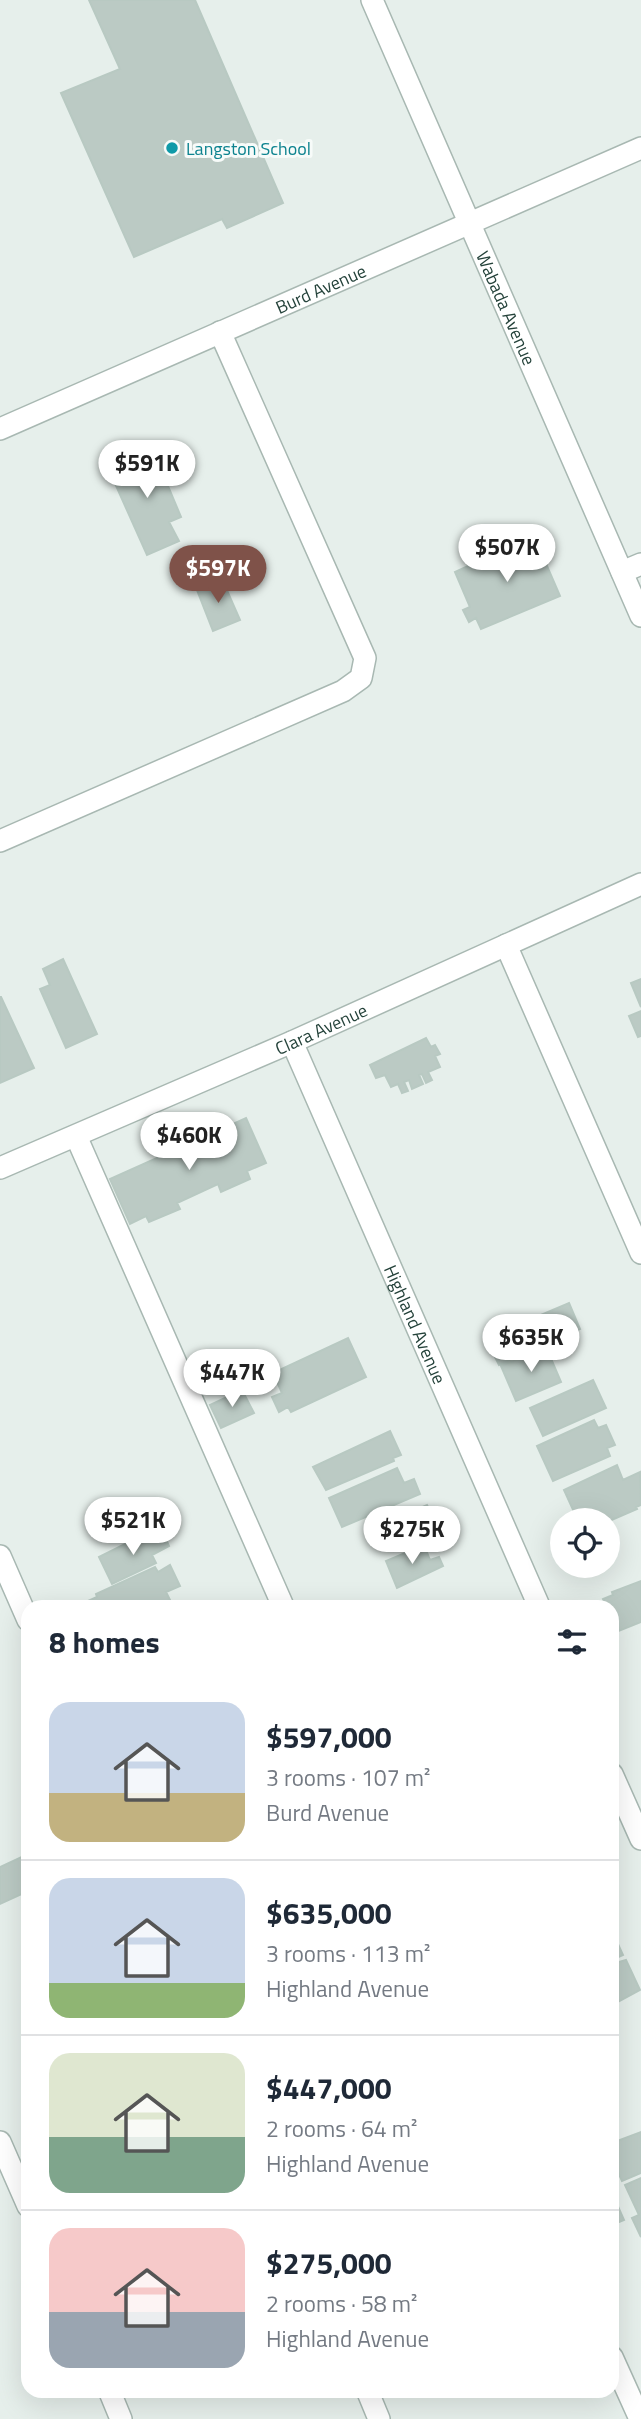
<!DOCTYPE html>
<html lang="en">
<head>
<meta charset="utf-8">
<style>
	body { margin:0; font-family:"Titillium Web",sans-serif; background:#f6f6f7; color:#1f2937; height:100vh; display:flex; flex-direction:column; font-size:26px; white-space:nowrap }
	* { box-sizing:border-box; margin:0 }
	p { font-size:23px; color:#747a83 }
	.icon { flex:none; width:38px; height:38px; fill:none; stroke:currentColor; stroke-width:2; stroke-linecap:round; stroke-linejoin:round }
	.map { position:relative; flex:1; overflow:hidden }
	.panel { position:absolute; left:21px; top:1600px; width:598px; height:798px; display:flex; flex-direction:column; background:#fff; border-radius:21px; box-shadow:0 7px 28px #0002 }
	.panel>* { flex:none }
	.fabs { position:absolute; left:550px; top:1508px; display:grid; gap:14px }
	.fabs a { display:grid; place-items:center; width:70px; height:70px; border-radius:50%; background:#fff; box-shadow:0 7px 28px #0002; font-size:35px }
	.price { position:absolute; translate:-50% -60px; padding:0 16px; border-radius:24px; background:#fff; color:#222; font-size:23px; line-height:46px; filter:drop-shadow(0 2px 4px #0008) }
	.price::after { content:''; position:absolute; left:50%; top:42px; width:21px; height:16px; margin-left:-10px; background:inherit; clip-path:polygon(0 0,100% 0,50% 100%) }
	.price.selected { background:#7f5249; color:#fff }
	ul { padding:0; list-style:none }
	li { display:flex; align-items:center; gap:21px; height:175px; padding:0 28px }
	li+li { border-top:2px solid #e0e1e3 }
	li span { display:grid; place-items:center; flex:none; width:196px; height:140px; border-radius:21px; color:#555 }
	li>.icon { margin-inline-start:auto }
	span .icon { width:84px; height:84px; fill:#fffc; stroke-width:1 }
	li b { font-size:30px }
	h2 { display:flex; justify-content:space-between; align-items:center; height:84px; padding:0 28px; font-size:30px }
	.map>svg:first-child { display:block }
</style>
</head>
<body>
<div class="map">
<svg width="641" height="2419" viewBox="0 0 641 2419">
	<rect width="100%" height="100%" fill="#e6efeb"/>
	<path fill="#bbcac4" stroke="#b8c9c2" stroke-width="2" d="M 89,0 L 195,0 L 283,203 L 227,228 L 222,219 L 134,257 L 61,93 L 120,69 Z
		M 152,448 L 181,517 L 169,522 L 179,541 L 147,555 L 109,470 L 117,465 L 116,463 L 137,456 L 139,451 Z
		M 534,536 L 560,596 L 481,629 L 476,618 L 469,622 L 463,610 L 470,607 L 455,572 Z
		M 222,579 L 240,620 L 213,631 L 197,590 Z
		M 63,959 L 97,1034 L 66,1048 L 40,989 L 50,985 L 43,969 Z
		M 641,979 L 641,1007 L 631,983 Z
		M 1,997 L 34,1068 L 0,1083 L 0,997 Z
		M 641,1011 L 641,1036 L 638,1037 L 629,1016 Z
		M 426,1038 L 431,1047 L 435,1045 L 440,1054 L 435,1056 L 440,1067 L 428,1072 L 432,1080 L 426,1083 L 422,1074 L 419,1075 L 423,1084 L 412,1089 L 409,1080 L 404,1082 L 408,1091 L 402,1093 L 398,1084 L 391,1087 L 385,1075 L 376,1078 L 370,1065 Z
		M 246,1118 L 266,1163 L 247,1171 L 250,1179 L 221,1192 L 218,1184 L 177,1203 L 180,1209 L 149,1222 L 146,1216 L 130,1224 L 110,1179 Z
		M 569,1303 L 580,1329 L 499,1365 L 487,1341 L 497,1337 L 496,1334 Z
		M 348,1338 L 366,1377 L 291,1412 L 288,1407 L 279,1412 L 272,1397 L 282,1393 L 273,1373 Z
		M 546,1347 L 561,1382 L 516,1401 L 501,1366 Z
		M 593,1380 L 606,1408 L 543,1436 L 530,1408 Z
		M 242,1390 L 254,1413 L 221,1428 L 210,1405 Z
		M 594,1420 L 598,1428 L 606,1425 L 615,1445 L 607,1448 L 610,1456 L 553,1481 L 537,1446 Z
		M 390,1431 L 401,1455 L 393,1458 L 394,1461 L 326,1490 L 313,1467 Z
		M 617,1465 L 623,1480 L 640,1472 L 641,1505 L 636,1507 L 637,1509 L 607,1522 L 568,1521 L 567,1518 L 575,1514 L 564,1490 Z
		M 397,1468 L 404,1483 L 414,1479 L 420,1494 L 342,1527 L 329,1498 Z
		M 427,1505 L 438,1530 L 394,1551 L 382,1524 Z
		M 162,1530 L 169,1546 L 152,1555 L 156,1563 L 112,1584 L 99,1557 L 143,1535 L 145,1539 Z
		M 424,1545 L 430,1560 L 439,1557 L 443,1566 L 397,1588 L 386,1561 Z
		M 170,1565 L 180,1586 L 166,1592 L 173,1606 L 91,1606 L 88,1601 L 97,1597 L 96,1594 L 155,1567 L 158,1572 Z
		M 641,1581 L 641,1622 L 616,1632 L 612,1622 L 612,1606 L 606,1606 L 603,1599 L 613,1595 L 612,1592 Z
		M 28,1854 L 28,1891 L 0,1904 L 0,1867 Z
		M 612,1931 L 623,1955 L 612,1960 Z
		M 626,1960 L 640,1990 L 612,2005 L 612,1964 Z
		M 641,2132 L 641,2173 L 622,2181 L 612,2159 L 612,2143 Z
		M 641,2178 L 641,2237 L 632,2218 L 639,2215 L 625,2185 Z
		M 612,2193 L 624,2220 L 612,2225 Z"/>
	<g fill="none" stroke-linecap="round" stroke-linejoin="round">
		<g stroke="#a8b8b2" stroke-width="24">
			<g id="minor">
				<path id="s1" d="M 372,0 L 641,616"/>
				<path id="s2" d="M 0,429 L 641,148"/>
				<path d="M 622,572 L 641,564"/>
				<path d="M 0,841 L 343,691 L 361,678 L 365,658 L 220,332"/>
				<path d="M 506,945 L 641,1253"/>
				<path id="s3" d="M 292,1042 L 539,1606"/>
				<path d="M 76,1136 L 283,1606"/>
				<path id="s4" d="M 0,1168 L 292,1042 L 641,884"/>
				<path d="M 0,1556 L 28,1620"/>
				<path d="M 612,1774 L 641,1839"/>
				<path d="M 0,2142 L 28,2206"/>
				<path d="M 612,2357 L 640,2419"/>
				<path d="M 109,2390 L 121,2419"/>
				<path d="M 367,2390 L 379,2419"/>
			</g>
		</g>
		<use href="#minor" stroke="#fff" stroke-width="21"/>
	</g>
	<circle fill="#0f9aa8" stroke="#f7fbf9" stroke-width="2.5" cx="172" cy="148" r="7"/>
	<g text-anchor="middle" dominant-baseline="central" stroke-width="6" stroke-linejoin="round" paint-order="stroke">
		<g font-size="18" fill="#0d838f" stroke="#f7fbf9" text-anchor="start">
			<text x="186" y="148">Langston School</text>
		</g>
		<g font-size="18" fill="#24423a" stroke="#f7fbf9">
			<text stroke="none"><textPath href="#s2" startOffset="350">Burd Avenue</textPath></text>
			<text stroke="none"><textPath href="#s1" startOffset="336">Wabada Avenue</textPath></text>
			<text stroke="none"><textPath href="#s4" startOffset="350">Clara Avenue</textPath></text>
			<text stroke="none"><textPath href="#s3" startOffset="308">Highland Avenue</textPath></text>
		</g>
	</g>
</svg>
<div class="fabs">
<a><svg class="icon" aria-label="locate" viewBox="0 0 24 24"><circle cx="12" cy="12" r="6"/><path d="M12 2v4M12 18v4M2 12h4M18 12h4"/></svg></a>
</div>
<b class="price" style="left:147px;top:500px">$591K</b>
<b class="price" style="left:507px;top:584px">$507K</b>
<b class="price selected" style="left:218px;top:605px">$597K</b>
<b class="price" style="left:189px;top:1172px">$460K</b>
<b class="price" style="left:531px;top:1374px">$635K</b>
<b class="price" style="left:232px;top:1409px">$447K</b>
<b class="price" style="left:133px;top:1557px">$521K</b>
<b class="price" style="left:412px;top:1566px">$275K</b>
<section class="panel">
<h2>8 homes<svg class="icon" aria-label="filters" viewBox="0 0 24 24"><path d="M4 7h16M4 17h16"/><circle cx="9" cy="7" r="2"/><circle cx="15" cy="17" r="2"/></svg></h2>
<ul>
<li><span style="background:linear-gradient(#c9d6e8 65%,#c2b280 0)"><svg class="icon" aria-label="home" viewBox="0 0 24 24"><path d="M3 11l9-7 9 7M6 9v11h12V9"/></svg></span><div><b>$597,000</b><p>3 rooms · 107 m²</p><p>Burd Avenue</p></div></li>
<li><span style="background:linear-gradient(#c9d6e8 75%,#8fb573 0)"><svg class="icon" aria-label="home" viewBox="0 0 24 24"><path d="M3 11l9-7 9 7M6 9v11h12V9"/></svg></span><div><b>$635,000</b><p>3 rooms · 113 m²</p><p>Highland Avenue</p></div></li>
<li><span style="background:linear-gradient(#dfe7d0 60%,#7fa58c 0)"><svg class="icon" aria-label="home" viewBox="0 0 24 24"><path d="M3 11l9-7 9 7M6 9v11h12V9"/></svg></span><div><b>$447,000</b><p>2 rooms · 64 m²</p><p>Highland Avenue</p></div></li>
<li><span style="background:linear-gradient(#f6c9c9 60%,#9aa5b1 0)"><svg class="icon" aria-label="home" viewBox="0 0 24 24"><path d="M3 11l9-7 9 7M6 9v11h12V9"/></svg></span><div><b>$275,000</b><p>2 rooms · 58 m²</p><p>Highland Avenue</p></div></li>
</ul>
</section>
</div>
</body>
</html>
